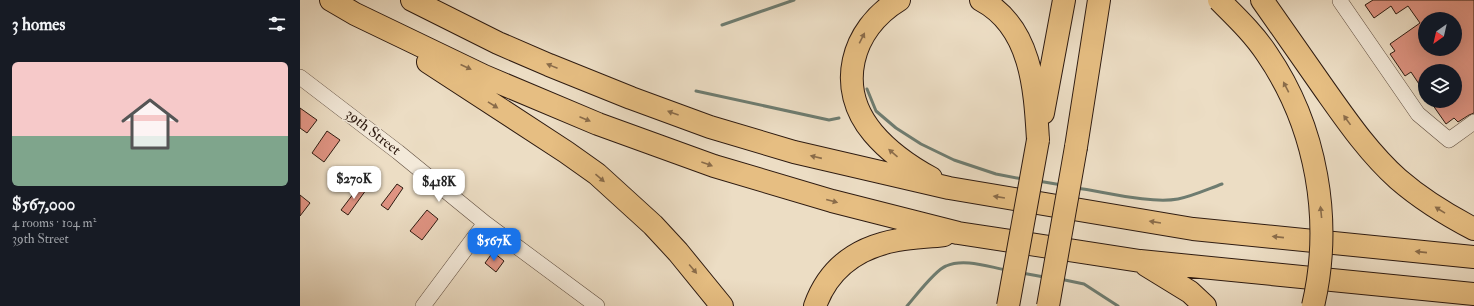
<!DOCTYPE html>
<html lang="en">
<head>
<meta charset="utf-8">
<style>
	body { margin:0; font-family:"IM FELL Double Pica",serif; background:#242831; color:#f1f3f6; height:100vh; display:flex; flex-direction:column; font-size:15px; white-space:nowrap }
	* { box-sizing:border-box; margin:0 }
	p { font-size:13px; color:#9ea1a6 }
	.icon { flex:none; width:22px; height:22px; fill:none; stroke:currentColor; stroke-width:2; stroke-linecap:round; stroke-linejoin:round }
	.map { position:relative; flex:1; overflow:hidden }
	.panel { display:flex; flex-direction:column; background:#171b24; width:300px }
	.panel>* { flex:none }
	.needle { width:26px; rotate:214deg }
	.buttons { position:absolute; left:1118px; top:12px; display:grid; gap:8px }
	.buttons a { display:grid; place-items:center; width:44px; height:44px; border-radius:50%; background:#171b24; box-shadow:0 4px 16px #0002; font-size:20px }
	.price { position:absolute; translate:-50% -34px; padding:0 9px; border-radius:8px; background:#fff; color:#222; font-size:13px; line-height:26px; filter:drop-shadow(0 1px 2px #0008) }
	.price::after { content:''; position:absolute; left:50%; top:24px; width:12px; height:9px; margin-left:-6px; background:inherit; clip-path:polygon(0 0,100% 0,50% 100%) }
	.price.current { background:#1a73e8; color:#fff }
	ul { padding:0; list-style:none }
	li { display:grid; align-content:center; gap:8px; height:212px; padding:0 12px }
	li+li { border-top:1px solid #363941 }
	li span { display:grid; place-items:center; height:124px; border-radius:6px; color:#555 }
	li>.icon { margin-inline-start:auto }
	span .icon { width:72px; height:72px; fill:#fffc; stroke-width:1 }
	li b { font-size:17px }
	h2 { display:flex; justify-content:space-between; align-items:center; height:48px; padding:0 12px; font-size:17px }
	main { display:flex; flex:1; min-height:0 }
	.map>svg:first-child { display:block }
</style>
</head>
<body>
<main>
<section class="panel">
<h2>3 homes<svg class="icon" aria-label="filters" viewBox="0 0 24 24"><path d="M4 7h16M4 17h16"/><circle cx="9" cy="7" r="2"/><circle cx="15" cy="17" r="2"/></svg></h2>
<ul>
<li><span style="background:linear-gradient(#f6c9c9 60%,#7fa58c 0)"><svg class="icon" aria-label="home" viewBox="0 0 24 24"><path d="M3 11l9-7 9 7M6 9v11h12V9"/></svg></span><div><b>$567,000</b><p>4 rooms · 104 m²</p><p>39th Street</p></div></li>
</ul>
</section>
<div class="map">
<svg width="1174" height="306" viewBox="0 0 1174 306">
	<rect width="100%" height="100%" fill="#ecddc4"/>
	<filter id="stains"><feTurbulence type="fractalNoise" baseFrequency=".005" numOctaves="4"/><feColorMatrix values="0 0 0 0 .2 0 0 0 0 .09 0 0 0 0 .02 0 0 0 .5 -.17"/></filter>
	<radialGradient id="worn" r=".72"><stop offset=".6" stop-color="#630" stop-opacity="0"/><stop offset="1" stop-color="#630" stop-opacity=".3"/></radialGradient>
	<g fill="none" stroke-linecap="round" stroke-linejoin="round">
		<path stroke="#6e7c70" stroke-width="3" d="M 422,25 L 494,0
			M 567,89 L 576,111 L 596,128 L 621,144 L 654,160 L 696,174 L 722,179
			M 396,91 L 529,120 L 539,118
			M 738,181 L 762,185
			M 777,188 C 805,192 851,204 878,199 C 893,196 908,189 922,184
			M 722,273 L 744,277
			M 760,279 L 784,284 L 818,306
			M 607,306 C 615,297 635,270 646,266 C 664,258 689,267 707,270"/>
	</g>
	<path fill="#e09483" stroke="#2e1b11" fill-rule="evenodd" d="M 1073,0 L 1174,0 L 1174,113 L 1169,115 L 1158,122 L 1154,118 L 1146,124 L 1130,101 L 1155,101 L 1155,71 L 1125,71 L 1125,93 L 1111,72 L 1105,76 L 1090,54 L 1095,51 L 1090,44 L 1120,23 L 1108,6 L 1096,14 L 1091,6 L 1074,18 L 1065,5 ZM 1125,19 L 1155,19 L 1155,49 L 1125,49 Z
		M 0,108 L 17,120 L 7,133 L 0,128 Z
		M 27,131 L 40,140 L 24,162 L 12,153 Z
		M 97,184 L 103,188 L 88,210 L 81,205 Z
		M 60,185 L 66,190 L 48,215 L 41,210 Z
		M 0,195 L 10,203 L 0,216 Z
		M 127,210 L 138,219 L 122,240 L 110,231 Z
		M 193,252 L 204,261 L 196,272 L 185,263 Z"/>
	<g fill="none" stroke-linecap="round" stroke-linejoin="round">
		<g stroke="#5e4c3e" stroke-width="16">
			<path id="minor" d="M 1040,1 L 1118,114 L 1149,140 L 1174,122
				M 0,77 L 98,152 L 185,223 L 297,306
				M 123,306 L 185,223"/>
		</g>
		<g stroke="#2e1b11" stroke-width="24">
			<path id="highway" d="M 31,0 L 55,14 L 184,76 L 298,124 L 414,166 L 532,201 L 658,233 L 840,261 L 1174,294
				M 112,0 L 198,43 L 249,65 L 331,98 L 410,127 L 494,152 L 649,188 L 893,229 L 1174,257
				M 599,0 C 551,29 535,88 573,133 C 589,152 609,166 631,178
				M 681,0 C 732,27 735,90 738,140
				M 962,0 C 983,30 1004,60 1025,90 C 1047,121 1069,153 1098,179 C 1121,199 1147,215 1174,229
				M 128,62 L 266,152 L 297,174 L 353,225 L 378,252 L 422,306
				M 743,113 L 764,0
				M 776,147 L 799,0
				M 846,265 L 890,292 L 905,306
				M 515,306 C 529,267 558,247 598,240 C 613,237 629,237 644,235"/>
		</g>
		<use href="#minor" stroke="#f3e9d9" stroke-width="15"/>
		<use href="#highway" stroke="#e6be82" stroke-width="22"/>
		<g stroke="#2e1b11" stroke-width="24" stroke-linecap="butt">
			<path id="highway-bridge" d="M 919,0 C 936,17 954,34 967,54 C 1017,127 1033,221 1013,306
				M 708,306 L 738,140
				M 748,306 L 776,147"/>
		</g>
		<use href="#highway-bridge" stroke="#e6be82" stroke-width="22"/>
	</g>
	<defs><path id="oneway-solid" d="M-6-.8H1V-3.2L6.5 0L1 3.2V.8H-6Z"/></defs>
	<g fill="#8a6c4a">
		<use href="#oneway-solid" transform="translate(562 38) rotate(-63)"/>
		<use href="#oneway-solid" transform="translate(252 66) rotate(-158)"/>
		<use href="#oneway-solid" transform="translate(166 67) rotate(25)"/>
		<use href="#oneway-solid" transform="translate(986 87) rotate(-117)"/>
		<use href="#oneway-solid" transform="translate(193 105) rotate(32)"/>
		<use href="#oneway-solid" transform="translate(373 113) rotate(-160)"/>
		<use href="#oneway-solid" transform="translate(285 119) rotate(23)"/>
		<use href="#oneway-solid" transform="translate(1047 120) rotate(-126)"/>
		<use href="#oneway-solid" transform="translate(593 153) rotate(-139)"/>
		<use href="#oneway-solid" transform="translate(516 157) rotate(-167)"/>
		<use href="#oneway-solid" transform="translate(407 164) rotate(20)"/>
		<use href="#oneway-solid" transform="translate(300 178) rotate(41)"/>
		<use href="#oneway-solid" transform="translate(699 197) rotate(-171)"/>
		<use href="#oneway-solid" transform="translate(532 201) rotate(15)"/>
		<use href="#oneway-solid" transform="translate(1140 210) rotate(-148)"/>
		<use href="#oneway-solid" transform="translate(1021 212) rotate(-96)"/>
		<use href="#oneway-solid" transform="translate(855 222) rotate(-171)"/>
		<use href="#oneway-solid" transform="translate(978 237) rotate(-174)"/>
		<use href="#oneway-solid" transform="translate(1121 252) rotate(-174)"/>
		<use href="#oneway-solid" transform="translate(393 269) rotate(50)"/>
	</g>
	<g text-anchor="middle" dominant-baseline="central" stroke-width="3" stroke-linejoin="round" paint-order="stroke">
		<g font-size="15" fill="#2e1b11" stroke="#f3e9d9">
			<text transform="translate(73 132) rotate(38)">39th Street</text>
		</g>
	</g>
	<rect width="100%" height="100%" filter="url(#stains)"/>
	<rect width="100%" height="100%" fill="url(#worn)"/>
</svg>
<div class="buttons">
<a><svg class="needle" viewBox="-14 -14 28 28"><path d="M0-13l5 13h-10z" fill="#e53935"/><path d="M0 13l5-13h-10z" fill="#9ea1a6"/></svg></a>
<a><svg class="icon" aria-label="layers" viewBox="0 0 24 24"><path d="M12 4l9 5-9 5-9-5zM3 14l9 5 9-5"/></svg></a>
</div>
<b class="price" style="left:54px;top:200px">$270K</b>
<b class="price" style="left:139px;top:203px">$418K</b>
<b class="price current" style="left:194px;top:262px">$567K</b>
</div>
</main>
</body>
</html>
